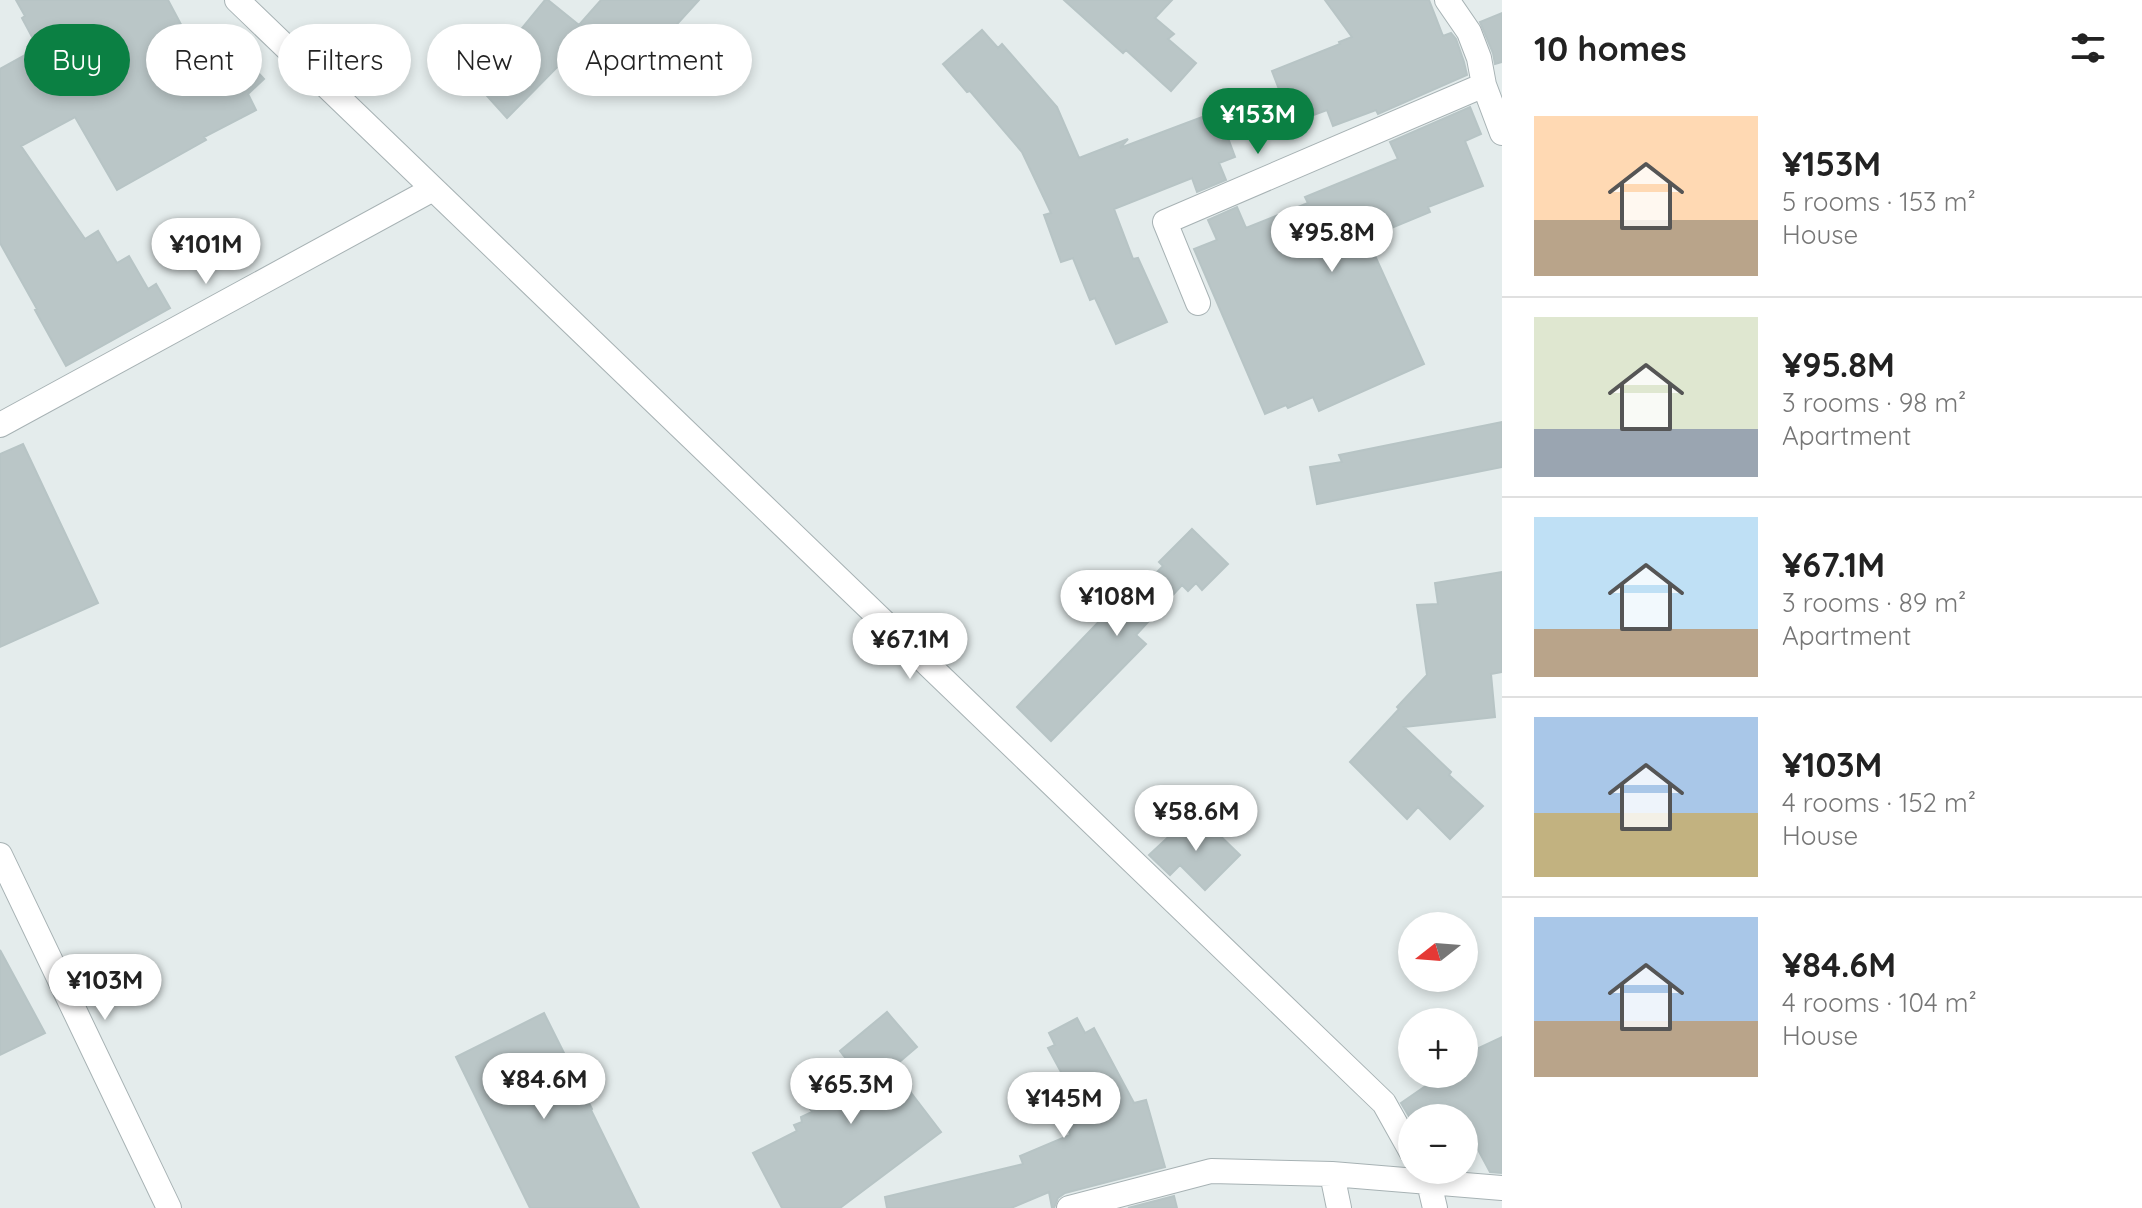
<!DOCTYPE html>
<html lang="en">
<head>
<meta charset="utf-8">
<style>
	body { margin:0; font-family:Quicksand,sans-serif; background:#f2f2f2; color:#222; height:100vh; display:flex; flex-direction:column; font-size:30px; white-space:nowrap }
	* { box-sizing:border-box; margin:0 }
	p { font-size:26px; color:#767676 }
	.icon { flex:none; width:44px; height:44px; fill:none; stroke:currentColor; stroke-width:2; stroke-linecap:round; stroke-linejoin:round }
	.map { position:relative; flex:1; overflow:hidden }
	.sheet { display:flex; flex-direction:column; background:#fff; width:640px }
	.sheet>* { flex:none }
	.top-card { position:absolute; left:24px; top:24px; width:760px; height:72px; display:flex; gap:16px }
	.needle { width:52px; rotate:253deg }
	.fabs { position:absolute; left:1398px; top:912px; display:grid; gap:16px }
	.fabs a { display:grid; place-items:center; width:80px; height:80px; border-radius:50%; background:#fff; box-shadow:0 4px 12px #0003; font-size:40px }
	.price { position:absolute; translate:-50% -68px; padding:0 18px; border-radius:28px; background:#fff; color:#222; font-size:26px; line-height:52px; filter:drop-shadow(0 2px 4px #0008) }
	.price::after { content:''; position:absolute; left:50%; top:48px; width:24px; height:18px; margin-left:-12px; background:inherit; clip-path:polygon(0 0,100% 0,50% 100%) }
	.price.on { background:#0b8043; color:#fff }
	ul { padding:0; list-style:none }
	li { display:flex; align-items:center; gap:24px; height:200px; padding:0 32px }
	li+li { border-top:2px solid #e0e0e0 }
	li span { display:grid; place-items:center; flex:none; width:224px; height:160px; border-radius:0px; color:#555 }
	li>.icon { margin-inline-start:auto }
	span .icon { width:96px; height:96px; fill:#fffc; stroke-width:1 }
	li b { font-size:34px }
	h2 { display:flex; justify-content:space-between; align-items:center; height:96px; padding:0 32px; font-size:34px }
	.chip { padding:0 28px; border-radius:36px; background:#fff; box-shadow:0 4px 12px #0003; font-size:28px; line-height:72px }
	.chip.on { background:#0b8043; color:#fff }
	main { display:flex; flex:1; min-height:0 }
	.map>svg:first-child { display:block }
</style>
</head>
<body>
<main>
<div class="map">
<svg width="1502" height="1208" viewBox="0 0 1502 1208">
	<rect width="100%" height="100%" fill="#e4ecec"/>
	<path fill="#bac6c7" stroke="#b7c4c5" stroke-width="2" d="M 16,0 L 168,0 L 201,62 L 214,50 L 217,53 L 229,41 L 264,79 L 248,94 L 256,110 L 204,137 L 206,140 L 117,190 L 75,117 L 21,146 L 85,239 L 98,231 L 117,263 L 129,256 L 148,289 L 156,284 L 170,308 L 66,366 L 35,310 L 37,309 L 0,243 L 0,69 L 38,48 L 22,18 L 25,16 Z
		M 545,0 L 548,0 L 579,25 L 601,0 L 699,0 L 668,34 L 660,27 L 607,88 L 569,55 L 507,118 L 470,77 L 497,50 L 501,54 Z
		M 1064,0 L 1172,0 L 1155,18 L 1174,34 L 1168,39 L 1196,63 L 1171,91 L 1126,50 L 1123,53 Z
		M 1325,0 L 1429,0 L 1443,36 L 1451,33 L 1456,39 L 1464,62 L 1467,75 L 1378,114 L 1376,110 L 1333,126 L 1327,110 L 1292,123 L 1272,71 L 1340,44 L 1339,42 L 1352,37 Z
		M 1502,13 L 1502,62 L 1495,64 L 1493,53 L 1480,22 Z
		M 982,30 L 998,48 L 1002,44 L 1057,107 L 1079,158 L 1128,139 L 1120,148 L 1218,111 L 1235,157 L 1219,163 L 1226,180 L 1197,192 L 1192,178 L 1114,209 L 1133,259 L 1138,258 L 1167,322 L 1116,344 L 1095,298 L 1090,300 L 1073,258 L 1061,262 L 1044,215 L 1051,213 L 1022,152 L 970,91 L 967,92 L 943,64 Z
		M 1470,107 L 1481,134 L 1465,141 L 1483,186 L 1428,207 L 1430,212 L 1367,238 L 1424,364 L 1319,411 L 1313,397 L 1288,408 L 1286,405 L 1265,414 L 1194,249 L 1217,240 L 1208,220 L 1237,207 L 1246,228 L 1308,203 L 1305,197 L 1398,159 L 1390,142 Z
		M 1502,422 L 1502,467 L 1317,504 L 1310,467 L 1342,462 L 1339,455 Z
		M 23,444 L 98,603 L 0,647 L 0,454 Z
		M 1192,529 L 1228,564 L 1202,590 L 1196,583 L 1188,591 L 1182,585 L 1136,635 L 1146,644 L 1051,741 L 1017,707 L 1111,609 L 1116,614 L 1163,566 L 1159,562 Z
		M 1502,572 L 1502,672 L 1491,674 L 1495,717 L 1404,727 L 1451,772 L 1449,775 L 1483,806 L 1450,839 L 1418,807 L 1407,819 L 1350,762 L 1399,709 L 1397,707 L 1427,675 L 1417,605 L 1438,604 L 1435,583 Z
		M 1192,815 L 1206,830 L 1210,826 L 1240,855 L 1205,890 L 1180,865 L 1170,875 L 1149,855 Z
		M 0,950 L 45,1033 L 0,1055 Z
		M 887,1012 L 917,1047 L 897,1064 L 905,1073 L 899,1077 L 941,1132 L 840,1208 L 782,1208 L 753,1153 L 797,1131 L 794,1125 L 802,1122 L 801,1117 L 812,1112 L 803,1098 L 850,1064 L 840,1051 Z
		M 544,1013 L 592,1109 L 591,1110 L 639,1208 L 530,1208 L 456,1057 Z
		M 1077,1018 L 1085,1033 L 1094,1028 L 1134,1103 L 1146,1100 L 1165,1167 L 1065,1193 L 1058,1198 L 1054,1208 L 1052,1208 L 1049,1192 L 1011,1208 L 887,1208 L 885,1197 L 1023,1164 L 1020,1156 L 1070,1135 L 1068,1126 L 1087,1120 L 1048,1048 L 1055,1045 L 1049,1033 Z
		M 1502,1037 L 1502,1173 L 1490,1172 L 1475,1144 L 1464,1151 L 1464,1118 L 1410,1118 L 1401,1103 L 1443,1074 L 1464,1074 L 1464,1055 Z
		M 1174,1196 L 1177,1208 L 1128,1208 Z"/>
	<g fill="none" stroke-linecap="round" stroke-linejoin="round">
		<g stroke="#a7b2b4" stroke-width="26">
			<path id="minor" d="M 237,0 L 1384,1103 L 1412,1153
				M 1447,0 L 1469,32 L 1479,58 L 1484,85 L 1502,133
				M 1198,303 L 1165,222 L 1484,85
				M 0,425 L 433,189
				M 0,855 L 169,1208
				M 1423,1172 L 1429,1183 L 1435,1208
				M 1332,1174 L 1339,1208
				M 1069,1208 L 1211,1171 L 1332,1174 L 1502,1188"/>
		</g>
		<use href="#minor" stroke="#fff" stroke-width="24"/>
	</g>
</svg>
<div class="fabs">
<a><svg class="needle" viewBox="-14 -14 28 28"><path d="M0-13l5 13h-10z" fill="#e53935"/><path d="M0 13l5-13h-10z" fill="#767676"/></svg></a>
<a>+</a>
<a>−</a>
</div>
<b class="price on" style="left:1258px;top:156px">¥153M</b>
<b class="price" style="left:1332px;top:274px">¥95.8M</b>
<b class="price" style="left:206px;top:286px">¥101M</b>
<b class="price" style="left:1117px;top:638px">¥108M</b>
<b class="price" style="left:910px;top:681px">¥67.1M</b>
<b class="price" style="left:1196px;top:853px">¥58.6M</b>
<b class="price" style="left:105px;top:1022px">¥103M</b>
<b class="price" style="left:544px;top:1121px">¥84.6M</b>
<b class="price" style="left:851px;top:1126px">¥65.3M</b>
<b class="price" style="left:1064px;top:1140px">¥145M</b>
<div class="top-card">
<a class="chip on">Buy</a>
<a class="chip">Rent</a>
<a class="chip">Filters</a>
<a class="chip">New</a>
<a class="chip">Apartment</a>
</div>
</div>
<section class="sheet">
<h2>10 homes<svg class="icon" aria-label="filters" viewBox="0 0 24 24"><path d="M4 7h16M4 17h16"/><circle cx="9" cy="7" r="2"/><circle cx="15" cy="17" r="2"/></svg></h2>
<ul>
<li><span style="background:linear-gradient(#ffd9b3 65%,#b9a48a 0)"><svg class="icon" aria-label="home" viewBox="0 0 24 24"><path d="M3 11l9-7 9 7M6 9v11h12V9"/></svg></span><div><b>¥153M</b><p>5 rooms · 153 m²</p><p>House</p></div></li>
<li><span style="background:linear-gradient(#dfe7d0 70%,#9aa5b1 0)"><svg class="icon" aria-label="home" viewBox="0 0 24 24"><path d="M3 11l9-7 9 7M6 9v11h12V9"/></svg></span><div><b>¥95.8M</b><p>3 rooms · 98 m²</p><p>Apartment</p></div></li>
<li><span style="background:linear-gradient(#bfe0f5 70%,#b9a48a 0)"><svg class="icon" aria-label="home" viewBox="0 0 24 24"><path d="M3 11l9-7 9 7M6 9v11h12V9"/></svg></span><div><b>¥67.1M</b><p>3 rooms · 89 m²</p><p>Apartment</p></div></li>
<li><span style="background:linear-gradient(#a9c7e8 60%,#c2b280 0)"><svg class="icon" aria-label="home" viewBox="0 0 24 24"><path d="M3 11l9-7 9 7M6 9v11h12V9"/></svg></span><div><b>¥103M</b><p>4 rooms · 152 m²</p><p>House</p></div></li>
<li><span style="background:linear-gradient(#a9c7e8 65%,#b9a48a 0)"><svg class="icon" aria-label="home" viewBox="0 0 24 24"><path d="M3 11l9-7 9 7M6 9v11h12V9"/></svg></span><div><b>¥84.6M</b><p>4 rooms · 104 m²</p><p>House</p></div></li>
</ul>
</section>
</main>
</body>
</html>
